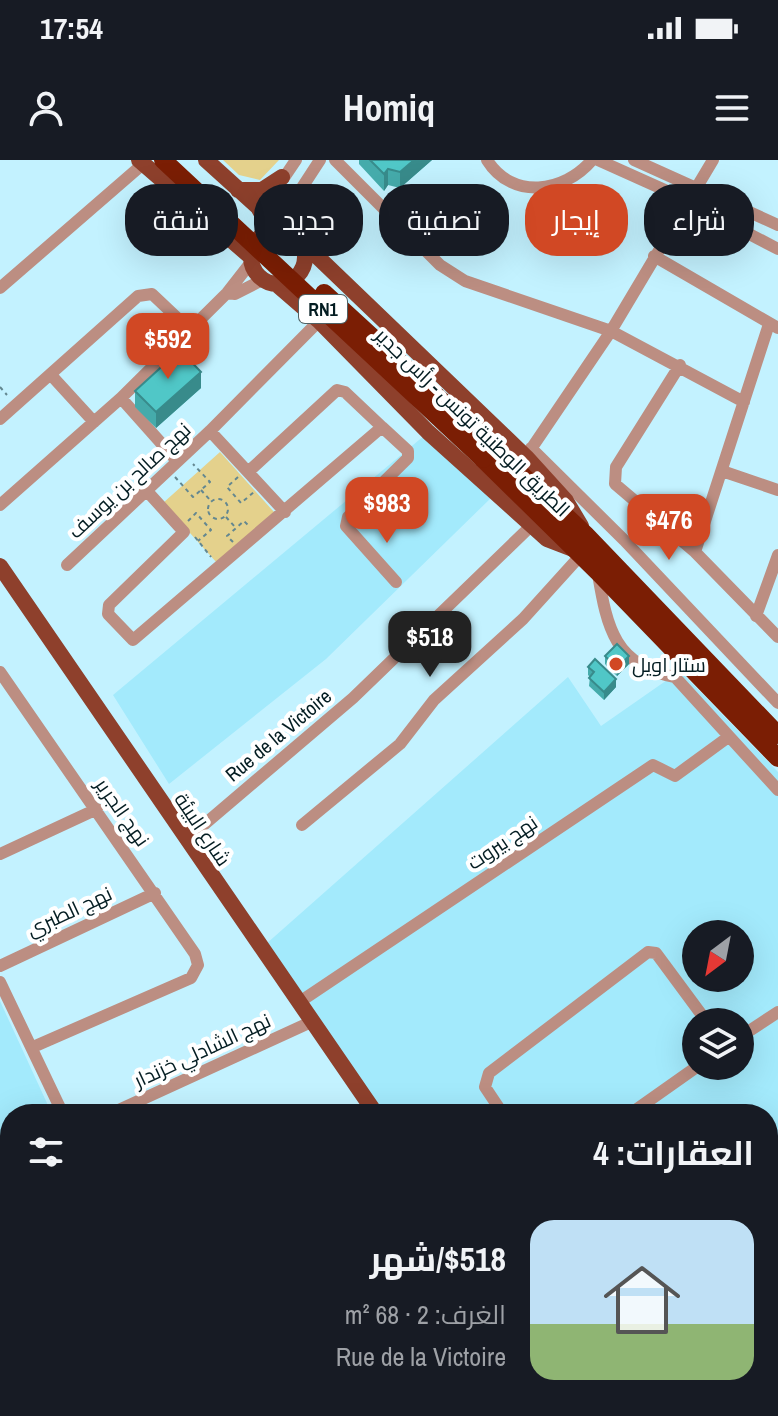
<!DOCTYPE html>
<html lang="ar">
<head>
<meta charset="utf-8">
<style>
	body { margin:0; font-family:"Archivo Narrow",Cairo,sans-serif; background:#20242c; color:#f1f3f6; direction:rtl; height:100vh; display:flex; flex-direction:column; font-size:30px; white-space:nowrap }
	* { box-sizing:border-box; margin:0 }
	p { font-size:26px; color:#9ea1a6 }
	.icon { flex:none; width:44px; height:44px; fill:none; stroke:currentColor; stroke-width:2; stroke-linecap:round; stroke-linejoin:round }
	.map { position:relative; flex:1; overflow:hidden; direction:ltr }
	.drawer { position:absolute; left:0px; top:944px; width:778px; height:312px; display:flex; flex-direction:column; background:#171b24; border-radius:32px 32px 0 0; box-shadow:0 8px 32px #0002; direction:rtl }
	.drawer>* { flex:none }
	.hud { position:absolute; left:24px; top:24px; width:730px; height:72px; direction:rtl; display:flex; gap:16px }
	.needle { width:52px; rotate:212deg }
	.buttons { position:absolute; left:682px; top:760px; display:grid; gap:16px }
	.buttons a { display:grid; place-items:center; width:72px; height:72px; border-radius:50%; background:#171b24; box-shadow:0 8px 32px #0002; font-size:40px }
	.price { position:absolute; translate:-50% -68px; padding:0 18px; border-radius:16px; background:#d14824; color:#fff; font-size:26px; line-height:52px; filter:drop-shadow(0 2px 4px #0008) }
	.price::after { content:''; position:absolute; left:50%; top:48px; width:24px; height:18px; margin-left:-12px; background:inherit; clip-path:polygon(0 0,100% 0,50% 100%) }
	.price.active { background:#222; color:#fff }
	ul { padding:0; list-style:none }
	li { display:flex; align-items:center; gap:24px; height:200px; padding:0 24px }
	li span { display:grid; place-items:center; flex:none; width:224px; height:160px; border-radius:24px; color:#555 }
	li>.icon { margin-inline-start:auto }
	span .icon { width:96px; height:96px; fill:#fffc; stroke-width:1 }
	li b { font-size:34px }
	h2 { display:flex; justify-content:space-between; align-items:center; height:96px; padding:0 24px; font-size:34px }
	.pill { padding:0 28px; border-radius:32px; background:#171b24; box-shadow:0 8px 32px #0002; font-size:28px; line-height:72px }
	.pill.active { background:#d14824; color:#fff }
	.status { display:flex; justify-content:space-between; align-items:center; height:56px; padding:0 40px; background:#171b24; direction:ltr }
	.status svg { height:22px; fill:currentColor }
	header { display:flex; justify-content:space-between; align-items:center; height:104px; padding:0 24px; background:#171b24; font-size:36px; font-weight:700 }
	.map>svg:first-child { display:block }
</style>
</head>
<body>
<div class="status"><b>17:54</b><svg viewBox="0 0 49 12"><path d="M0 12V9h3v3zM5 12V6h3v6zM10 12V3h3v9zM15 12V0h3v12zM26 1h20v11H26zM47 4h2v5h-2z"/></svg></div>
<header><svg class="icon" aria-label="menu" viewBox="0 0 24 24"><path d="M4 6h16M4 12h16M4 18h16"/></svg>Homiq<svg class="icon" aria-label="person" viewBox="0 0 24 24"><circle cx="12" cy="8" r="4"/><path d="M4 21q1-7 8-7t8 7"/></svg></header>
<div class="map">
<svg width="778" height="1256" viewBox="0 0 778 1256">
	<rect width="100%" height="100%" fill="#c3f2ff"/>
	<path fill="#a3eafc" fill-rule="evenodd" d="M 425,275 L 493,336 L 326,499 L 169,624 L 113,535 Z
		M 680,511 L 778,612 L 778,1256 L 585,1256 L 578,1246 L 768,1246 L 768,954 L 371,954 L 257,792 L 568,517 L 601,566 ZM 696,774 L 740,774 L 740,818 L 696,818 ZM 696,862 L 740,862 L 740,906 L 696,906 Z
		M 0,841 L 52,954 L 10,954 L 10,988 L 0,993 Z"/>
	<path fill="#e4d18c" d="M 223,0 L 279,0 L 260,20 L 239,15 Z
		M 220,292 L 274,352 L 217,403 L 163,343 Z"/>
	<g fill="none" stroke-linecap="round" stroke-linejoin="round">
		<path stroke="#638790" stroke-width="2" stroke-dasharray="4 4" stroke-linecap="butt" d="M 0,227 L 7,235
			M 175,317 L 193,337 L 210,322 L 193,304
			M 238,317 L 227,327 L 241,343 L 254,332
			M 201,330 L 210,340
			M208 349a10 10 0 1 1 20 0a10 10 0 1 1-20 0Z
			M 226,357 L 235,367
			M 188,361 L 196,353 L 211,370 L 198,381
			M 195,377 L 211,397
			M 233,382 L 227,376 L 244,361 L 248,365"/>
		<path stroke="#bc8e82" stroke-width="12" d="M 335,0 L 440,105 L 465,121 L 611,171 L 744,242
			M 487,0 C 512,40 564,33 592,0
			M 598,0 L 667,31 L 778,89
			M 634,0 L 778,65
			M 275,70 L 273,34 L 296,0
			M 284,70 L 290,46 L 320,0
			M 654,96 L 778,168
			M 0,128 L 143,4
			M 227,133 L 235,134 L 264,119
			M 680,205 L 616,307 L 615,324 L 695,392 L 778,477
			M 51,215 L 94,262
			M 121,238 L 177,301
			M 0,259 L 138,136 L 152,134 L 189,169
			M 382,267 L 408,291 L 408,298 L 348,357 L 346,366 L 396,422
			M 210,271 L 285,352
			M 531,288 L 624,380 L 778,543
			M 527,295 L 611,171 L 713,0
			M 722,311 L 778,330
			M 146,330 L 184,372 L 109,445 L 108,454 L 133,480 L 382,267 L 345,232 L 337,230 L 248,312
			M 0,345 L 121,238 L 227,133 L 252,101
			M 695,392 L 769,164
			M 67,405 L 210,271 L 319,161
			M 598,414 C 607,468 615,506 675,517
			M 756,456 L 778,395
			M 685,501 L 675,517 L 778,630
			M 0,512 L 195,794 L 198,805 L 191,818 L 33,887
			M 302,665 L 400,584 L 434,540 L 523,459 L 580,396
			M 186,680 L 353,538 L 532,365
			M 0,694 L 97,649
			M 0,806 L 155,733
			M 0,822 L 63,954
			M 298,843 L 653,605 L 675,616 L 727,578
			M 740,877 L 778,852
			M 110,954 L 311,862
			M 503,954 L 485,927 L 489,913 L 648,792 L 656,793 L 707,862
			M 630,954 L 698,906
			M 0,1007 L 10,1002
			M 0,1122 L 10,1118
			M 768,1123 L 778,1115
			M 0,1201 L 10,1224
			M 19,1246 L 23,1256
			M 318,1246 L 323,1256
			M 410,1256 L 431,1246
			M 614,1256 L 625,1246"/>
		<path stroke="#8e402c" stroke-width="16" d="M 139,0 L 252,98
			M 206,0 L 258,47 L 271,71
			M 238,30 L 262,30 L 282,17
			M251 97a27 27 0 1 1 54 0a27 27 0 1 1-54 0Z
			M 299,79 L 526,297 L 566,341 L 581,366
			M 275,123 L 319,161 L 428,272 L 547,379 L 573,389
			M 0,406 L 376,954
			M 586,1246 L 593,1256"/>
		<path stroke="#7b1e04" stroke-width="18" d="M 493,288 L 585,374 L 778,575
			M 483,299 L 597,411 L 778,598"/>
		<path stroke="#7b1e04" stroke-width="18" d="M 163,0 L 483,299
			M 324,133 L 493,288"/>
	</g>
	<path fill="#45abab" d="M 359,0 L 432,0 L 400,28 L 388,25 L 384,31 L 359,4 Z
		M 201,228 L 156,268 L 135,247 L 135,231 Z
		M 605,496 L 629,504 L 617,516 L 605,504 Z
		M 588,507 L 616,527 L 604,540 L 589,526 L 590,517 L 588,515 Z"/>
	<path fill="#388b8b" d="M 414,0 L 432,0 L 400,28 L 400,12 Z
		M 388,9 L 388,25 L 384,31 L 384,14 Z
		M 201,212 L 201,228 L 156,268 L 156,252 Z
		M 629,496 L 629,504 L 617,516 L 617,508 Z
		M 616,519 L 616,527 L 604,540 L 604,532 Z"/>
	<path fill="#50c7c7" stroke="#388b8b" stroke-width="2" d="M 370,0 L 414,0 L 400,12 L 388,9 L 384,14 Z
		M 180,190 L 201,212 L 156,252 L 135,231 Z
		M 617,484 L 629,496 L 617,508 L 605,496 Z
		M 595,499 L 616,519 L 604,532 L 589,518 L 594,512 L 588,507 Z
		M 124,1246 L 137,1246 L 142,1256 L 98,1256 Z
		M 90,1252 L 92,1256 L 80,1256 Z"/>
	<circle fill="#d14824" stroke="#fff" stroke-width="3" cx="616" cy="504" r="8"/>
	<g text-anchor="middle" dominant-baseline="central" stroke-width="8" stroke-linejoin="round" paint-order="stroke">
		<rect fill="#fff" stroke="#4f6164" stroke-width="2" x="299" y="135" width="48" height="28" rx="6"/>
		<g font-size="18" font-weight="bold" fill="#041d22">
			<text x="323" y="149">RN1</text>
		</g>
		<g font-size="20" fill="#041d22" stroke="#fff">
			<text transform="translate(473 262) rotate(44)">الطريق الوطنية تونس - رأس جدير</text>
			<text transform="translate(129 320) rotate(-43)">نهج صالح بن يوسف</text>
			<text transform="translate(278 575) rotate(-40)">Rue de la Victoire</text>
			<text transform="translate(123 652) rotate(55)">نهج الجرير</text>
			<text transform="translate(203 669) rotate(56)">شارع البيئة</text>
			<text transform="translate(502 682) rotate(-34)">نهج بيروت</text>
			<text transform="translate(69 751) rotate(-25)">نهج الطبري</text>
			<text transform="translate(202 890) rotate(-25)">نهج الشادلي خزندار</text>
		</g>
		<g font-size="20" fill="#041d22" stroke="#fff" text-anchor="start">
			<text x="632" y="504">ستار اويل</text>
		</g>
	</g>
</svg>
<div class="buttons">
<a><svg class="needle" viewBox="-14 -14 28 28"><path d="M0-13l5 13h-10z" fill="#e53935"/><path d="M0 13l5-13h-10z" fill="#9ea1a6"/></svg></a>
<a><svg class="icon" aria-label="layers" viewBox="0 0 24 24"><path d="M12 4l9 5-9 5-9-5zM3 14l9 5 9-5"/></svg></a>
</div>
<b class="price" style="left:168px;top:221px">$592</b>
<b class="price" style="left:387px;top:385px">$983</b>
<b class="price" style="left:669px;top:402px">$476</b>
<b class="price active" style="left:430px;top:519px">$518</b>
<div class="hud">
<a class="pill">شراء</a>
<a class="pill active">إيجار</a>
<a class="pill">تصفية</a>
<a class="pill">جديد</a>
<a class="pill">شقة</a>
</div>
<section class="drawer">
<h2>العقارات: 4<svg class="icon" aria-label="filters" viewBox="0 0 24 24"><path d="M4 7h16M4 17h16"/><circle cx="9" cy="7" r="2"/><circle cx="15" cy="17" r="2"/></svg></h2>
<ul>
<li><span style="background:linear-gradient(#bfe0f5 65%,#8fb573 0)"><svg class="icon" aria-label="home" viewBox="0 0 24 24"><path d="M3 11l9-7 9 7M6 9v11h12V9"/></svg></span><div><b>$518/شهر</b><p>الغرف: 2 · 68 m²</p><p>Rue de la Victoire</p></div></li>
</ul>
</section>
</div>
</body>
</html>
